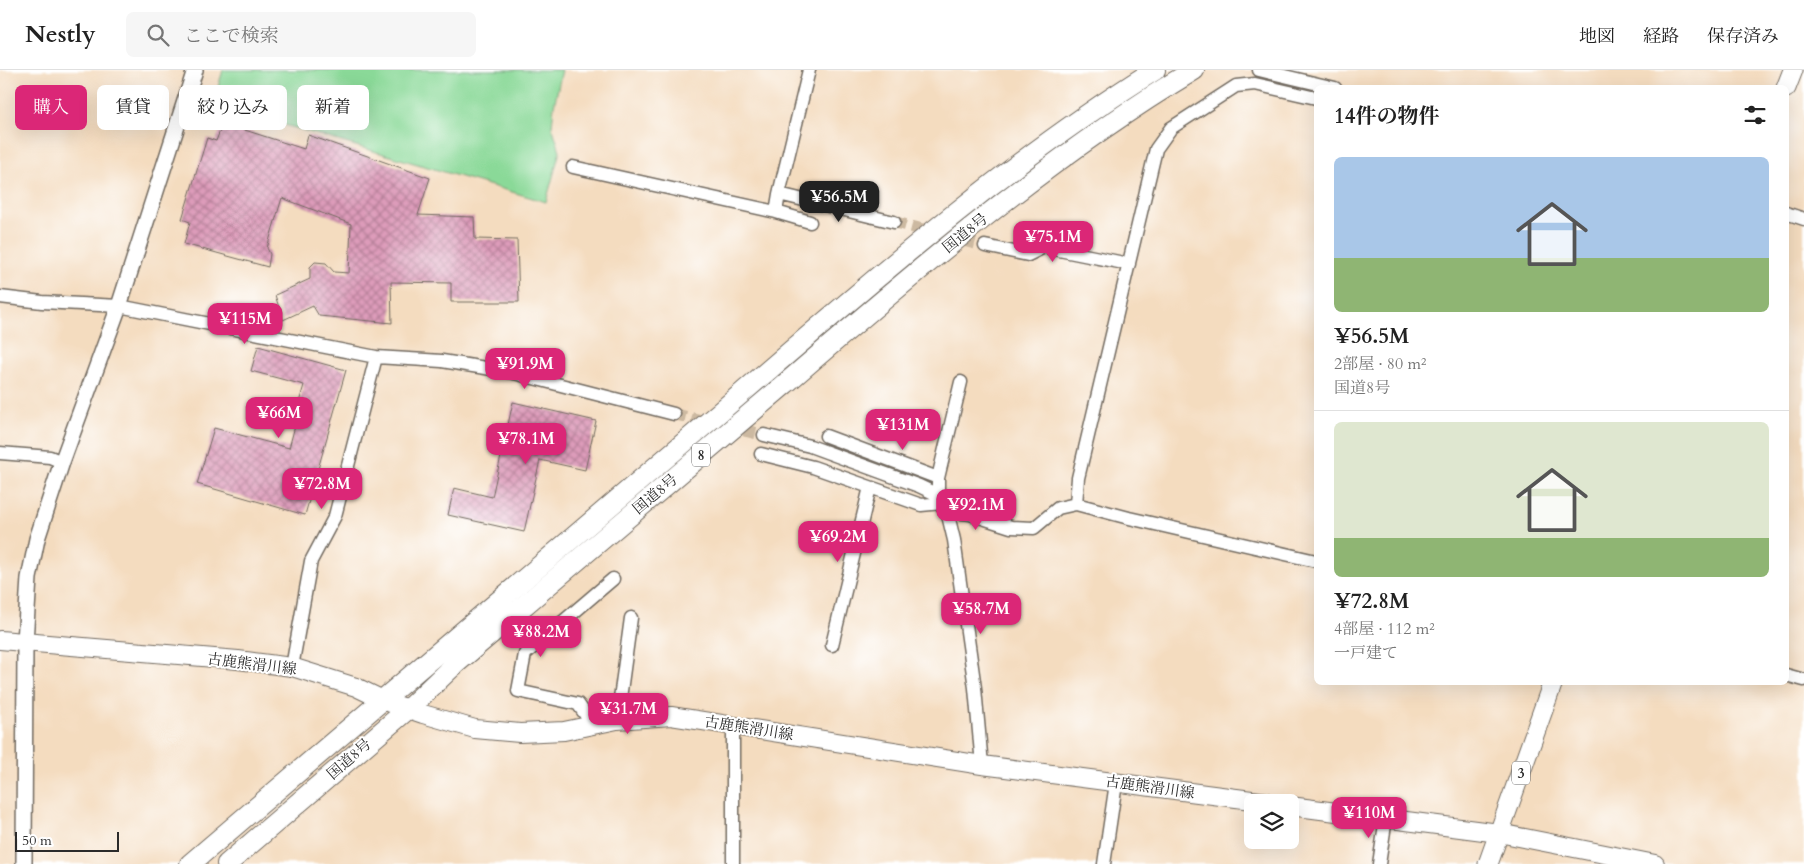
<!DOCTYPE html>
<html lang="ja">
<head>
<meta charset="utf-8">
<style>
	body { margin:0; font-family:Cardo,"Noto Serif JP",serif; background:#f6f6f6; color:#222; height:100vh; display:flex; flex-direction:column; font-size:19px; white-space:nowrap }
	* { box-sizing:border-box; margin:0 }
	p { font-size:16px; color:#767676 }
	.icon { flex:none; width:28px; height:28px; fill:none; stroke:currentColor; stroke-width:2; stroke-linecap:round; stroke-linejoin:round }
	.map { position:relative; flex:1; overflow:hidden }
	.details { position:absolute; left:1314px; top:15px; width:475px; height:600px; display:flex; flex-direction:column; background:#fff; border-radius:8px; box-shadow:0 5px 20px #0002 }
	.details>* { flex:none }
	.guide { position:absolute; left:15px; top:15px; width:475px; height:45px; display:flex; gap:10px }
	.buttons { position:absolute; left:1244px; top:724px; display:grid; gap:10px }
	.buttons a { display:grid; place-items:center; width:55px; height:55px; border-radius:8px; background:#fff; box-shadow:0 5px 20px #0002; font-size:25px }
	.scale { position:absolute; left:15px; bottom:12px; width:104px; box-sizing:border-box; padding-left:5px; border:2px solid #2b2b2b; border-top:0; font-size:14px; line-height:18px; white-space:nowrap; color:#2b2b2b; -webkit-text-stroke:4px #fff; paint-order:stroke }
	.price { position:absolute; translate:-50% -42px; padding:0 11px; border-radius:10px; background:#db2777; color:#fff; font-size:16px; line-height:32px; filter:drop-shadow(0 1px 2px #0008) }
	.price::after { content:''; position:absolute; left:50%; top:30px; width:15px; height:11px; margin-left:-8px; background:inherit; clip-path:polygon(0 0,100% 0,50% 100%) }
	.price.current { background:#222; color:#fff }
	ul { padding:0; list-style:none }
	li { display:grid; align-content:center; gap:10px; height:265px; padding:0 20px }
	li+li { border-top:1px solid #e0e0e0 }
	li span { display:grid; place-items:center; height:155px; border-radius:8px; color:#555 }
	li>.icon { margin-inline-start:auto }
	span .icon { width:90px; height:90px; fill:#fffc; stroke-width:1 }
	li b { font-size:21px }
	h2 { display:flex; justify-content:space-between; align-items:center; height:60px; padding:0 20px; font-size:21px }
	.chip { padding:0 18px; border-radius:8px; background:#fff; box-shadow:0 5px 20px #0002; font-size:18px; line-height:45px }
	.chip.current { background:#db2777; color:#fff }
	header { display:flex; align-items:center; gap:30px; box-sizing:border-box; height:70px; padding:0 25px; background:#fff; border-bottom:1px solid #e0e0e0 }
	header strong { font-size:24px }
	nav { display:flex; gap:28px; margin-inline-start:auto; font-size:18px }
	.search { width:350px; height:45px; background:#f6f6f6; display:flex; align-items:center; gap:12px; box-sizing:border-box; padding:0 18px; border-radius:8px; color:#767676; font-size:19px }
	.map>svg:first-child { display:block }
</style>
</head>
<body>
<header>
<strong>Nestly</strong>
<div class="search"><svg class="icon" aria-label="search" viewBox="0 0 24 24"><circle cx="10" cy="10" r="6"/><path d="M15 15l6 6"/></svg>ここで検索</div>
<nav><a>地図</a><a>経路</a><a>保存済み</a></nav>
</header>
<div class="map">
<svg width="1804" height="794" viewBox="0 0 1804 794">
	<defs>
		<pattern id="building-cross-hatch" width="8" height="8" patternUnits="userSpaceOnUse" patternTransform="scale(1.25)"><rect width="8" height="8" fill="#dd9bba"/><path d="M0 0l8 8M0 8l8-8" fill="none" stroke="#b37f97"/></pattern>
	</defs>
	<rect width="100%" height="100%" fill="#fff"/>
	<filter id="ink" filterUnits="userSpaceOnUse"><feTurbulence type="fractalNoise" baseFrequency=".02" numOctaves="2"/><feDisplacementMap in="SourceGraphic" scale="10" xChannelSelector="R" yChannelSelector="G"/><feConvolveMatrix kernelMatrix="1 2 1 2 8 2 1 2 1" color-interpolation-filters="sRGB"/></filter>
	<filter id="wash" filterUnits="userSpaceOnUse"><feTurbulence type="fractalNoise" baseFrequency=".0096" numOctaves="4" result="noise"/><feDisplacementMap in="SourceGraphic" scale="20" xChannelSelector="R" yChannelSelector="G"/><feGaussianBlur stdDeviation="1.12" result="paint"/><feColorMatrix in="noise" values="0 0 0 0 0 0 0 0 0 0 0 0 0 0 0 0 0 1.4 0 .05"/><feComposite in="paint" operator="in"/></filter>
	<g filter="url(#wash)">
		<rect width="100%" height="100%" fill="#f4dcbf"/>
		<path fill="#8ad998" stroke="#5a8262" d="M 223,0 L 562,0 L 554,36 L 552,56 L 560,81 L 546,132 L 224,37 L 215,27 Z"/>
		<g id="blocks">
			<path fill="url(#building-cross-hatch)" d="M 223,53 L 304,79 L 308,65 L 430,108 L 418,145 L 474,147 L 475,169 L 517,170 L 519,232 L 451,232 L 451,213 L 391,212 L 392,253 L 319,246 L 313,236 L 283,250 L 275,225 L 310,209 L 310,197 L 315,192 L 326,193 L 334,202 L 349,203 L 351,154 L 282,128 L 267,178 L 270,184 L 268,197 L 184,174 L 190,152 L 182,149 L 207,68 L 216,71 Z
				M 258,276 L 346,300 L 305,445 L 197,414 L 214,358 L 289,378 L 295,356 L 277,351 L 283,331 L 298,336 L 304,315 L 251,301 Z
				M 513,332 L 596,351 L 585,400 L 540,390 L 524,462 L 448,445 L 454,418 L 492,427 Z"/>
		</g>
	</g>
	<g filter="url(#ink)">
		<use href="#blocks" fill-opacity="0" stroke="#71695f" stroke-width="1"/>
		<g fill="none" stroke-linecap="round" stroke-linejoin="round">
			<path stroke="#ccb9a1" stroke-width="12" stroke-dasharray="12 6" stroke-linecap="butt" d="M 894,152 L 985,176
				M 674,344 L 764,365"/>
			<g stroke="#71695f" stroke-width="15">
				<path id="minor" d="M 1259,0 L 1335,18
					M 573,97 L 776,142 L 810,152
					M 779,124 L 809,0
					M 776,142 L 779,124 L 894,152
					M 1786,143 L 1804,149
					M 985,176 L 1028,185 L 1044,177 L 1129,194
					M 0,227 L 42,232 L 119,236 L 376,287 L 442,291 L 510,302 L 674,344
					M 764,365 L 810,376 L 919,416 L 938,425 L 947,441 L 954,470 L 975,618 L 982,695
					M 826,366 L 938,408 L 938,425
					M 0,383 L 50,387 L 62,392
					M 761,384 L 813,397 L 921,435 L 942,433
					M 938,408 L 961,312
					M 1076,434 L 1078,408 L 1156,79 L 1171,58 L 1236,16 L 1255,14 L 1316,28
					M 947,441 L 970,444 L 1011,457 L 1034,458 L 1058,438 L 1076,434 L 1129,448 L 1316,491
					M 832,575 L 870,417
					M 292,597 L 311,491 L 335,446 L 376,287
					M 1786,605 L 1804,610
					M 617,650 L 631,548
					M 592,654 L 578,634 L 518,621 L 525,584 L 613,509
					M 733,655 L 733,794
					M 1104,794 L 1116,713
					M 1379,794 L 1386,748"/>
			</g>
			<g stroke="#71695f" stroke-width="18">
				<path id="tertiary" d="M 24,794 L 25,572 L 29,508 L 37,469 L 62,392 L 119,236 L 195,0"/>
			</g>
			<g stroke="#71695f" stroke-width="20">
				<path id="secondary" d="M 0,570 L 238,590 L 292,597 L 356,617 L 385,631 L 423,644 L 475,659 L 520,663 L 564,661 L 617,650 L 671,646 L 982,695 L 1267,732
					M 1290,736 L 1499,763 L 1655,794"/>
			</g>
			<g stroke="#71695f" stroke-width="21">
				<path id="primary" d="M 1786,18 L 1793,0
					M 1488,794 L 1553,612"/>
			</g>
			<g stroke="#71695f" stroke-width="22">
				<path id="trunk" d="M 190,794 C 368,644 544,492 721,341 C 860,222 999,97 1155,0
					M 227,794 L 408,639 L 453,596 C 563,502 674,408 785,314 C 915,202 1046,89 1194,0"/>
			</g>
			<use href="#minor" stroke="#fff" stroke-width="12"/>
			<use href="#tertiary" stroke="#fff" stroke-width="15"/>
			<use href="#secondary" stroke="#fff" stroke-width="18"/>
			<use href="#primary" stroke="#fff" stroke-width="19"/>
			<use href="#trunk" stroke="#fff" stroke-width="20"/>
		</g>
	</g>
	<g text-anchor="middle" dominant-baseline="central" stroke-width="4" stroke-linejoin="round" paint-order="stroke">
		<g fill="#fff" stroke="#6b6b6b" stroke-width="1">
			<rect x="692" y="373.5" width="18" height="23" rx="4"/>
			<rect x="1512" y="691.5" width="18" height="23" rx="4"/>
		</g>
		<g font-size="14" font-weight="bold" fill="#2b2b2b">
			<text x="701" y="385">8</text>
			<text x="1521" y="703">3</text>
		</g>
		<g font-size="15" fill="#2b2b2b" stroke="#fff">
			<text transform="translate(965 163) rotate(-39)">国道8号</text>
			<text transform="translate(655 424) rotate(-40)">国道8号</text>
			<text transform="translate(252 594) rotate(7)">古鹿熊滑川線</text>
			<text transform="translate(749 658) rotate(9)">古鹿熊滑川線</text>
			<text transform="translate(349 689) rotate(-41)">国道8号</text>
			<text transform="translate(1150 717) rotate(8)">古鹿熊滑川線</text>
		</g>
	</g>
</svg>
<div class="buttons">
<a><svg class="icon" aria-label="layers" viewBox="0 0 24 24"><path d="M12 4l9 5-9 5-9-5zM3 14l9 5 9-5"/></svg></a>
</div>
<div class="scale">50 m</div>
<b class="price current" style="left:839px;top:153px">¥56.5M</b>
<b class="price" style="left:1053px;top:193px">¥75.1M</b>
<b class="price" style="left:245px;top:275px">¥115M</b>
<b class="price" style="left:525px;top:320px">¥91.9M</b>
<b class="price" style="left:279px;top:369px">¥66M</b>
<b class="price" style="left:903px;top:381px">¥131M</b>
<b class="price" style="left:526px;top:395px">¥78.1M</b>
<b class="price" style="left:322px;top:440px">¥72.8M</b>
<b class="price" style="left:976px;top:461px">¥92.1M</b>
<b class="price" style="left:838px;top:493px">¥69.2M</b>
<b class="price" style="left:981px;top:565px">¥58.7M</b>
<b class="price" style="left:541px;top:588px">¥88.2M</b>
<b class="price" style="left:628px;top:665px">¥31.7M</b>
<b class="price" style="left:1369px;top:769px">¥110M</b>
<div class="guide">
<a class="chip current">購入</a>
<a class="chip">賃貸</a>
<a class="chip">絞り込み</a>
<a class="chip">新着</a>
</div>
<section class="details">
<h2>14件の物件<svg class="icon" aria-label="filters" viewBox="0 0 24 24"><path d="M4 7h16M4 17h16"/><circle cx="9" cy="7" r="2"/><circle cx="15" cy="17" r="2"/></svg></h2>
<ul>
<li><span style="background:linear-gradient(#a9c7e8 65%,#8fb573 0)"><svg class="icon" aria-label="home" viewBox="0 0 24 24"><path d="M3 11l9-7 9 7M6 9v11h12V9"/></svg></span><div><b>¥56.5M</b><p>2部屋 · 80 m²</p><p>国道8号</p></div></li>
<li><span style="background:linear-gradient(#dfe7d0 75%,#8fb573 0)"><svg class="icon" aria-label="home" viewBox="0 0 24 24"><path d="M3 11l9-7 9 7M6 9v11h12V9"/></svg></span><div><b>¥72.8M</b><p>4部屋 · 112 m²</p><p>一戸建て</p></div></li>
</ul>
</section>
</div>
</body>
</html>
